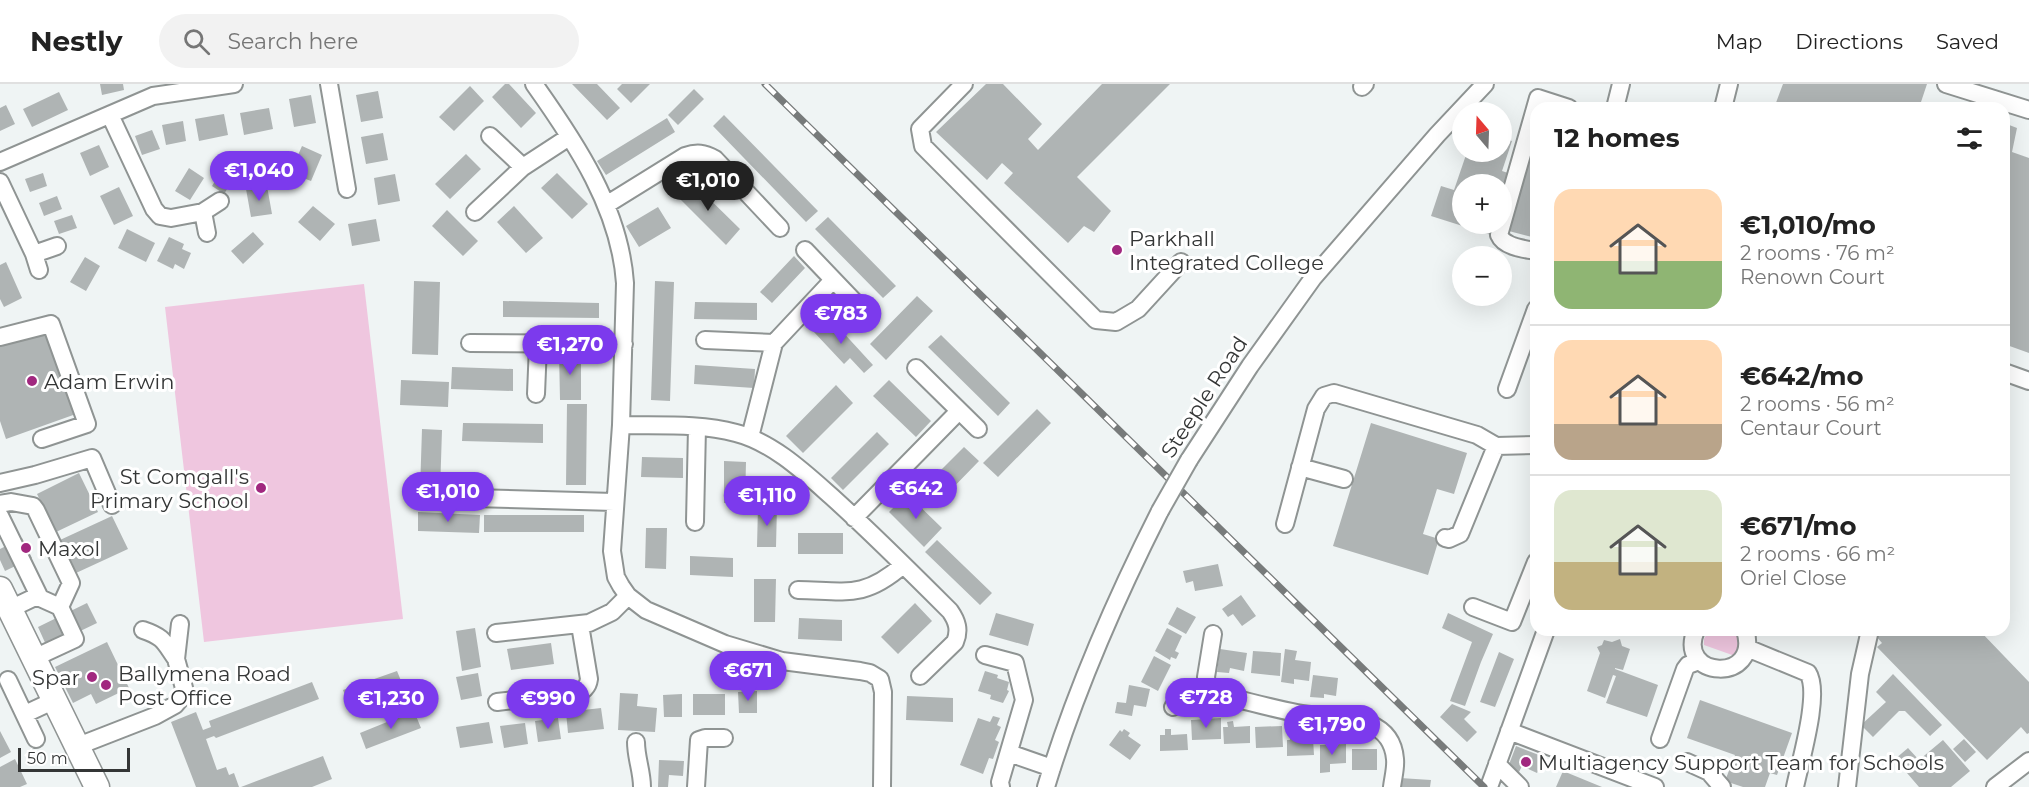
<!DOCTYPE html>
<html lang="en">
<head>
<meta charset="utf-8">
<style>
	body { margin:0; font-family:Montserrat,sans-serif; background:#f2f2f2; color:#222; height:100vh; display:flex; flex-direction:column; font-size:22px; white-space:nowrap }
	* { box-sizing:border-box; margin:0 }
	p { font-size:20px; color:#767676 }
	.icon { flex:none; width:33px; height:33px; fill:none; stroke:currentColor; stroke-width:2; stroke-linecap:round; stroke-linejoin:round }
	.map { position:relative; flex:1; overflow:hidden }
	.side { position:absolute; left:1530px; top:18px; width:480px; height:534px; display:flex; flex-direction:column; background:#fff; border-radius:18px; box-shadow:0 6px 24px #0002 }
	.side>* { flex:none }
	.needle { width:39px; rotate:341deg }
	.controls { position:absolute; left:1452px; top:18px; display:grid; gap:12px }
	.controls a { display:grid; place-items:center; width:60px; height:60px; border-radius:50%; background:#fff; box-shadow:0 6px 24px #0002; font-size:30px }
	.scale { position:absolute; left:18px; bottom:15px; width:112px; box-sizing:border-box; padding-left:6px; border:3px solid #343636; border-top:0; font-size:16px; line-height:21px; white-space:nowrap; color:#343636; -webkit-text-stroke:4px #fff; paint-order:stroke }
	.price { position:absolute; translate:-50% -51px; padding:0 14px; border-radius:21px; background:#7c3aed; color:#fff; font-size:20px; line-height:39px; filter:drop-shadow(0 2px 3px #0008) }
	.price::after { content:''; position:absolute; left:50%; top:36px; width:18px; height:14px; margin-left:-9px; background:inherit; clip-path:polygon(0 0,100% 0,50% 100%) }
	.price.current { background:#222; color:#fff }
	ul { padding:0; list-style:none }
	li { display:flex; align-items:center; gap:18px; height:150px; padding:0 24px }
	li+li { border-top:2px solid #e0e0e0 }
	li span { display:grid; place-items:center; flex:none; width:168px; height:120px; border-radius:18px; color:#555 }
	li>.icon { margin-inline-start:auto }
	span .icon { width:72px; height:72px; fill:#fffc; stroke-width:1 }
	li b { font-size:26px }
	h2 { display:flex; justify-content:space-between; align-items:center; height:72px; padding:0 24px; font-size:26px }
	header { display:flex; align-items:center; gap:36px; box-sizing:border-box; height:84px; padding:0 30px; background:#fff; border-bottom:2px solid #e0e0e0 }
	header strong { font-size:28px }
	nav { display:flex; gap:33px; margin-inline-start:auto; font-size:21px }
	.search { width:420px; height:54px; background:#f2f2f2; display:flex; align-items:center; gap:15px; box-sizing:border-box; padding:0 21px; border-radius:33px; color:#767676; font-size:22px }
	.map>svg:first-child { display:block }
</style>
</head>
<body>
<header>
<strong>Nestly</strong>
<div class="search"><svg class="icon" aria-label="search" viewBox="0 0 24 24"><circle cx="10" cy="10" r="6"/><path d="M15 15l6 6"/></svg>Search here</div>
<nav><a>Map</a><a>Directions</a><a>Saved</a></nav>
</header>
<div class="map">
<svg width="2029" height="703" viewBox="0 0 2029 703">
	<rect width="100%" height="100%" fill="#eff4f4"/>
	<path fill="#efc6df" d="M 364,200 L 403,535 L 204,558 L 165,223 Z
		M 1709,546 L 1721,546 L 1740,552 L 1741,559 L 1735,572 L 1704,561 L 1704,555 Z"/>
	<path fill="#afb4b4" d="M 100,0 L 123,0 L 124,6 L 102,11 Z
		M 505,0 L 509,0 L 536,29 L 521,44 L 492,13 Z
		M 572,0 L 597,0 L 620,24 L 607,36 Z
		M 622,0 L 650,0 L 631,19 L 617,5 Z
		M 986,0 L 1003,0 L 1042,40 L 1028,55 L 1038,66 L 1102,0 L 1170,0 L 1077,93 L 1111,127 L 1094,148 L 1084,142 L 1068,159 L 1004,99 L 1013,89 L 1002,79 L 987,96 L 936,48 Z
		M 1783,0 L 1927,0 L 1919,24 L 1774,24 Z
		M 470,2 L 484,17 L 454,47 L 439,33 Z
		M 694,5 L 704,15 L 678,41 L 668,31 Z
		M 378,7 L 383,34 L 361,38 L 356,11 Z
		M 59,8 L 68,26 L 32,43 L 23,25 Z
		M 311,11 L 316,39 L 294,43 L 289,15 Z
		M 6,21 L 15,40 L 0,47 L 0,24 Z
		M 269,24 L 273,45 L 244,51 L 240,29 Z
		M 224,30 L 228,51 L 199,57 L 195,35 Z
		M 724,31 L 818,127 L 806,138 L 713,42 Z
		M 667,34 L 675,48 L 606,91 L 597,77 Z
		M 183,37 L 186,57 L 166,61 L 162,41 Z
		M 2004,39 L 2017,44 L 2012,68 L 2029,74 L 2029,269 L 2004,260 Z
		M 1536,40 L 1536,154 L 1505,146 Z
		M 152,46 L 160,65 L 142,71 L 135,52 Z
		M 383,49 L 388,76 L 366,80 L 361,53 Z
		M 1502,53 L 1512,57 L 1502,87 L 1508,89 L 1502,109 L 1502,100 L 1462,100 L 1462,140 L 1495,140 L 1491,151 L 1431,132 L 1441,102 L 1454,106 L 1467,68 L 1502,68 Z
		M 99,61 L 109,83 L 90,92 L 80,69 Z
		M 302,62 L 322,71 L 311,97 L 290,89 Z
		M 466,70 L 481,85 L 450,115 L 435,100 Z
		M 224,83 L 236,91 L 224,110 L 212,102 Z
		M 189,84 L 204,94 L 190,116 L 175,107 Z
		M 43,89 L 47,102 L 30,108 L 25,95 Z
		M 557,89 L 588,120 L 572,135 L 541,104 Z
		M 395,90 L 400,117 L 378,121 L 374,94 Z
		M 689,95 L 740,145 L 726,161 L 675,110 Z
		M 267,102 L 272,130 L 251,133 L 246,105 Z
		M 119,103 L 133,132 L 114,141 L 100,112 Z
		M 57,112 L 62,125 L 44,132 L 39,119 Z
		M 313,122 L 335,140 L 320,157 L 298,138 Z
		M 514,122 L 543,154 L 526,169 L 497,138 Z
		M 658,123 L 671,144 L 639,163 L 626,142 Z
		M 447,126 L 478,157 L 463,172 L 432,142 Z
		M 72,131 L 77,144 L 59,150 L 54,137 Z
		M 828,133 L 896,202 L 883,214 L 815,145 Z
		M 376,135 L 380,157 L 352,162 L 348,140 Z
		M 127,145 L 155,159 L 146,178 L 118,164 Z
		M 253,148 L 264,160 L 243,180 L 231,167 Z
		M 169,153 L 184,160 L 182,165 L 191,169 L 184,185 L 175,180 L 173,185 L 157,177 Z
		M 794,172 L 805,184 L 772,219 L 760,208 Z
		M 85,173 L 100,182 L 86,207 L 70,198 Z
		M 6,178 L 22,214 L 4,223 L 0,215 L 0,181 Z
		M 414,197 L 440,198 L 438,271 L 412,270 Z
		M 655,197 L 674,198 L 670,317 L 651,316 Z
		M 917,212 L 933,227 L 886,276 L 870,260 Z
		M 503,217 L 599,219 L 599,234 L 503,233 Z
		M 695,218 L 757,219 L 757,236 L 694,235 Z
		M 829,233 L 873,281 L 864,289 L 850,274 L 844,280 L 813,247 Z
		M 46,247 L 76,330 L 6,355 L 0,337 L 0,263 Z
		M 941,251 L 1010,319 L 998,332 L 928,263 Z
		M 559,268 L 581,268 L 581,316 L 560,316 Z
		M 695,281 L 755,285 L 754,304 L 694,300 Z
		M 452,283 L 513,285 L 513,307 L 451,305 Z
		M 401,296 L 449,298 L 448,323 L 400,321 Z
		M 889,296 L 931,337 L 916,353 L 873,312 Z
		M 836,301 L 853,319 L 803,369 L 786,352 Z
		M 567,320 L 587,320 L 586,401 L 566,401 Z
		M 1037,325 L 1051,339 L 998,393 L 983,379 Z
		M 463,339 L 543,340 L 543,359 L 462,357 Z
		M 1371,339 L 1467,369 L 1454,410 L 1437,405 L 1423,450 L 1439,455 L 1428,491 L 1333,462 Z
		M 422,345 L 442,346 L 440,408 L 420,407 Z
		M 877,348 L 889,360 L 843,406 L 831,394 Z
		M 964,363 L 979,377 L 943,414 L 928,399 Z
		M 642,373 L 683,374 L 683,394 L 641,393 Z
		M 724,377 L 746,378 L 745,419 L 724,419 Z
		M 79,389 L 98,428 L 56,448 L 37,410 Z
		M 907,410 L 942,444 L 924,463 L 889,428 Z
		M 758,422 L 777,422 L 776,463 L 757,463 Z
		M 418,428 L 480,431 L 479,449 L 418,447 Z
		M 484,431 L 584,431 L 584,448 L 484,448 Z
		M 112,432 L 128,465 L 76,489 L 60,456 Z
		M 646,444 L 667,444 L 666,485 L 645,484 Z
		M 798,449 L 843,449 L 843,470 L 798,470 Z
		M 22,454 L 32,474 L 5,487 L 0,476 L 0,465 Z
		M 937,456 L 992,509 L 980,521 L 925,468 Z
		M 690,472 L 733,474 L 733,493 L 690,491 Z
		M 1218,480 L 1223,502 L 1195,507 L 1193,497 L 1186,499 L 1183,487 Z
		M 754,495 L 776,495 L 775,538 L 754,538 Z
		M 1241,511 L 1256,532 L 1242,542 L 1233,530 L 1228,533 L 1222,525 Z
		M 87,519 L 97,539 L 47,563 L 38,543 Z
		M 915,519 L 932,537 L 898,570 L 881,553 Z
		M 1177,523 L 1196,533 L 1186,550 L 1168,540 Z
		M 996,529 L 1034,540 L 1028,562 L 989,551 Z
		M 1448,529 L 1493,550 L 1481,578 L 1465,622 L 1450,617 L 1472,558 L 1442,544 Z
		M 799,534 L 842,536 L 842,557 L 798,555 Z
		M 475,544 L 481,583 L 462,587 L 456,547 Z
		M 1167,544 L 1182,552 L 1175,567 L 1179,569 L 1176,575 L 1171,573 L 1170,576 L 1155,567 Z
		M 1881,546 L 1979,546 L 2029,598 L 2029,649 L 2027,650 L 2021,643 L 1987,676 L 1877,563 L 1882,559 L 1875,551 Z
		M 1620,555 L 1622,562 L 1630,565 L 1623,586 L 1615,584 L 1615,585 L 1658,601 L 1647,633 L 1606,619 L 1616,592 L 1613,591 L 1605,614 L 1587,607 L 1600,569 L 1597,563 L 1602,561 L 1604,556 L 1612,558 Z
		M 107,558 L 129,604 L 96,620 L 91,610 L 73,619 L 55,583 Z
		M 551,559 L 554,580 L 511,586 L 507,565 Z
		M 1220,565 L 1247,569 L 1244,587 L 1230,584 L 1229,589 L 1217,588 Z
		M 1285,565 L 1297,567 L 1295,576 L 1311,578 L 1309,597 L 1294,595 L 1294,600 L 1281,598 Z
		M 1253,567 L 1281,569 L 1280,592 L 1251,589 Z
		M 1499,568 L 1514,575 L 1495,623 L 1480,618 Z
		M 1154,572 L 1171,581 L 1158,607 L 1141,598 Z
		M 397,587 L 404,604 L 350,624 L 343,606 Z
		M 985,587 L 998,591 L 997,594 L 1009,598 L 1007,606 L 1009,607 L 1003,619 L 990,615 L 991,611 L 978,607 Z
		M 478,589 L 482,612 L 461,616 L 456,593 Z
		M 1893,590 L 1942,641 L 1930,652 L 1905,627 L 1899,627 L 1873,653 L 1861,641 L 1886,618 L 1876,608 Z
		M 1313,591 L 1338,594 L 1336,612 L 1324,610 L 1324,614 L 1310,613 Z
		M 312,598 L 319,615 L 216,654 L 214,652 L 206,655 L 217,686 L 226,683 L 229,691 L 234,689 L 239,703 L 196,703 L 171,638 L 196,628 L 203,646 L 211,643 L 209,637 Z
		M 1129,601 L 1150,605 L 1146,623 L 1134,621 L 1132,632 L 1115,629 L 1117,618 L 1126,619 Z
		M 757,607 L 757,629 L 739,629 L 738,608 Z
		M 620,609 L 638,610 L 637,622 L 657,624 L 655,648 L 618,646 Z
		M 682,610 L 682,633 L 664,633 L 663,611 Z
		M 693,610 L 725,610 L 725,631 L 693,631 Z
		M 907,612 L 953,614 L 953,638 L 906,636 Z
		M 1700,616 L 1792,649 L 1777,691 L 1770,689 L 1765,703 L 1743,703 L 1725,697 L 1735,671 L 1687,654 Z
		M 1452,620 L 1471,628 L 1464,635 L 1477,648 L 1467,658 L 1440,633 Z
		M 601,624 L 604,645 L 568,649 L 566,628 Z
		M 414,627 L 421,644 L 366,665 L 360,649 Z
		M 993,632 L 1000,634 L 997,641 L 1001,643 L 995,656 L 999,658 L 993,675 L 989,674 L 983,690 L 960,681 L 978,634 L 990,638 Z
		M 558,634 L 561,655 L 538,658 L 535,637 Z
		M 1221,634 L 1221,655 L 1192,656 L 1191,636 Z
		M 1233,637 L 1234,643 L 1250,642 L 1250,659 L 1224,660 L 1223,643 L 1228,643 L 1227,638 Z
		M 489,638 L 493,659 L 460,664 L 456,643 Z
		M 525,639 L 528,660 L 504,664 L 500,642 Z
		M 1282,642 L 1283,663 L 1256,664 L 1255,643 Z
		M 1124,645 L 1130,649 L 1128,652 L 1141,661 L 1130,676 L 1109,661 L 1120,646 L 1122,648 Z
		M 1165,645 L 1171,645 L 1171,651 L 1187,650 L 1188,666 L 1160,667 L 1160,651 L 1165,651 Z
		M 0,647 L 11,668 L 0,674 Z
		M 1290,650 L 1297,650 L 1297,656 L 1313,655 L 1314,671 L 1287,672 L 1287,656 L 1290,656 Z
		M 1964,655 L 1976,668 L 1965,678 L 1953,665 Z
		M 1943,656 L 1970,687 L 1951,703 L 1919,703 L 1895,675 L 1908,664 L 1919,676 Z
		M 1346,660 L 1346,679 L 1330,680 L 1330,688 L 1320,689 L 1320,661 Z
		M 1516,662 L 1544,673 L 1537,689 L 1522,682 L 1519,688 L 1508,683 Z
		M 1352,665 L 1377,665 L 1377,686 L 1352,686 Z
		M 323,672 L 332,695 L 312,703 L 241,703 Z
		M 15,675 L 27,700 L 20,703 L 0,703 L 0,683 Z
		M 659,676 L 684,677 L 683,692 L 669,691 L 668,703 L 658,703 Z
		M 1563,687 L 1602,703 L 1556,703 Z
		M 1400,694 L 1431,696 L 1430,703 L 1399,703 Z"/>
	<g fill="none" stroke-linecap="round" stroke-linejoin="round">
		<g stroke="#8f9493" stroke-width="20">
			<path id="minor" d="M 329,0 L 347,105
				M 534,0 C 576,59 620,125 625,199 L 621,341 L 612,467 L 616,493 L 621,502 L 628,512 L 646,526 L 725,560 L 782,577 L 860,587 L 870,589 L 880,595 L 883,608 L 882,703
				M 964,0 L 920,45 L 923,62 L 1096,236 L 1116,238 L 1138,225 L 1181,178
				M 1946,0 L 2029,26
				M 1362,3 L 1365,0
				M 1615,24 L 1621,0
				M 1723,24 L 1729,0
				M 110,31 L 154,125 L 160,132 L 171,134 L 203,128 L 220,117
				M 490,52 L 523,83
				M 0,78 L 153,12 L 234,0
				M 0,98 L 34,170 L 39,186
				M 606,121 L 685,72 C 697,68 704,69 715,75 L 780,144
				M 203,128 L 207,149
				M 475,128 L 523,83 L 569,53
				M 805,166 L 868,232
				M 1536,167 C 1524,165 1504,163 1499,151 L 1538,14 L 1569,24
				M 34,170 L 57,162
				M 0,253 L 51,240 L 87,340 L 42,355
				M 705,256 L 774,259
				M 470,259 L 624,260
				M 916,284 L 978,345
				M 2004,288 L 2029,297
				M 1507,305 L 1536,225
				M 536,310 L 538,261
				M 621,341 C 659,342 699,339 736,349 C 772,358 804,388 831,412 C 872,449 911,488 950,527 C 957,537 960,546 955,558 L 920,592
				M 750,353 L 774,259 L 833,196
				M 1189,376 L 1250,282 L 1313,194 L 1437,51 L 1485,0
				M 1300,383 L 1344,395
				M 0,399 L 35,391 L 92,374 L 112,421
				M 473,414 L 614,418
				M 0,420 L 11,418 L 33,422 L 36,426 L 71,499 L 60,523
				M 0,432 L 40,514
				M 854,434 L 959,327
				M 695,438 L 697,343
				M 1285,440 L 1316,325 L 1324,312 L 1334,309 L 1477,351 L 1496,362 L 1536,361
				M 1445,454 L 1449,455 L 1460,450 L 1496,362
				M 798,506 C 846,507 864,515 903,481
				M 1473,523 L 1512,538 L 1536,478
				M 10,525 L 33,514 L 40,514 L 60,523 L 75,555 L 34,574
				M 143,546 C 164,553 164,558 176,575 L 180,540
				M 1696,546 C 1675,595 1762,600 1745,546
				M 496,549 L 589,539 L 612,528 L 628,512
				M 1213,550 L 1206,593 C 1207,602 1209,605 1216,610 C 1243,616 1270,624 1297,629 C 1331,636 1391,626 1395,675 C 1396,684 1393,694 1392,703
				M 1747,564 L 1808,589 C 1821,609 1800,678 1795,703
				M 985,571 L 1015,579 L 1024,616 L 1000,698 L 1001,703
				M 8,596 L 36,655
				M 497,618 L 575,609 C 583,608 588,603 589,595 L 580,541
				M 1173,623 L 1208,602
				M 25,630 L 55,616
				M 1509,647 L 1655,703
				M 1660,655 L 1685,585 L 1688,581 L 1699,577
				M 636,658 C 636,674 642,687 642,703
				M 78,662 L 155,632 L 175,621 L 181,614 L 184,604 L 176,575
				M 1009,669 L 1052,684
				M 1687,678 L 1709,688 L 1722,703
				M 1497,680 L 1520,703
				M 696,703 L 699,656 L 705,654 L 724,654
				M 1046,703 C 1075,607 1115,516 1160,427
				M 1489,703 L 1546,546
				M 1847,703 L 1860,590 L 1870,546
				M 1995,703 L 2029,677"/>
		</g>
		<g stroke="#8f9493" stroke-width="27">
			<path id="highway" d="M 0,505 L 97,703"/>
		</g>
		<use href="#minor" stroke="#fff" stroke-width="16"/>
		<use href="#highway" stroke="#fff" stroke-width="24"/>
		<g stroke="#787b7b" stroke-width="7">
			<path id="rail" d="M 765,0 L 1484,703"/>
		</g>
		<use href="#rail" stroke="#fff" stroke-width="4.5" stroke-dasharray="14" stroke-linecap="butt"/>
		<g stroke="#8f9493" stroke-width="20" stroke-linecap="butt">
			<path id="minor-bridge" d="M 1160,427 L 1189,376"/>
		</g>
		<use href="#minor-bridge" stroke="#fff" stroke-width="16"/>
	</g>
	<g fill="#a1287f" stroke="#fff" stroke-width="2">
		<circle cx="1117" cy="166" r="6"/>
		<circle cx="32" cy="297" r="6"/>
		<circle cx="261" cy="404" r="6"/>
		<circle cx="26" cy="464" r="6"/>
		<circle cx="92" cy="593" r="6"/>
		<circle cx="106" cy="601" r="6"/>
		<circle cx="1526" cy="678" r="6"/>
	</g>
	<g text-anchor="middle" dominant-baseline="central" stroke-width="6" stroke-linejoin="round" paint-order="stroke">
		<g font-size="21" fill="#343636" stroke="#fff" text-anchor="start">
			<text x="1129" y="154">Parkhall<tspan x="1129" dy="24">Integrated College</tspan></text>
			<text x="44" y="297">Adam Erwin</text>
			<text x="249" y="392" text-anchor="end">St Comgall's<tspan x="249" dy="24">Primary School</tspan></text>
			<text x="38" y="464">Maxol</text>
			<text x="118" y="589">Ballymena Road<tspan x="118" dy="24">Post Office</tspan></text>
			<text x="80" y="593" text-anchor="end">Spar</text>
			<text x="1538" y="678">Multiagency Support Team for Schools</text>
		</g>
		<g font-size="21" fill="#343636" stroke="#fff">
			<text transform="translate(1204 313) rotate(-57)">Steeple Road</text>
		</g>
	</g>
</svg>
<div class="controls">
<a><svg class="needle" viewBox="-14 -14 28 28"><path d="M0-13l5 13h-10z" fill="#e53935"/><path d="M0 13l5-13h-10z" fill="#767676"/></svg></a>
<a>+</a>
<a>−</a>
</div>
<div class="scale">50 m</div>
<b class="price" style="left:259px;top:118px">€1,040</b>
<b class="price current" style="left:708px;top:128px">€1,010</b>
<b class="price" style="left:841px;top:261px">€783</b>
<b class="price" style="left:570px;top:292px">€1,270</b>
<b class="price" style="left:916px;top:436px">€642</b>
<b class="price" style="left:448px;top:439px">€1,010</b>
<b class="price" style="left:767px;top:443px">€1,110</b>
<b class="price" style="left:748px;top:618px">€671</b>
<b class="price" style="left:1206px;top:645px">€728</b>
<b class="price" style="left:391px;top:646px">€1,230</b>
<b class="price" style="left:548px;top:646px">€990</b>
<b class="price" style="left:1332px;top:672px">€1,790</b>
<section class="side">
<h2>12 homes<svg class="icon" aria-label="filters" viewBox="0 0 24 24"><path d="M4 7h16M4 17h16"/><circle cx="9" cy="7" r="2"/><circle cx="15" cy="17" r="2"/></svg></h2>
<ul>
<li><span style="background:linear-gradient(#ffd9b3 60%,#8fb573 0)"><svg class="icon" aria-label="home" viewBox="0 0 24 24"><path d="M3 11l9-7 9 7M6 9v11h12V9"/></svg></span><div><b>€1,010/mo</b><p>2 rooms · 76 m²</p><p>Renown Court</p></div></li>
<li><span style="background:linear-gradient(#ffd9b3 70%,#b9a48a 0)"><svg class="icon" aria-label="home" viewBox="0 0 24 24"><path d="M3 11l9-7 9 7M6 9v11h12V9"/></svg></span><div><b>€642/mo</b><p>2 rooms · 56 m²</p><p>Centaur Court</p></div></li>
<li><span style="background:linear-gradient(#dfe7d0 60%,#c2b280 0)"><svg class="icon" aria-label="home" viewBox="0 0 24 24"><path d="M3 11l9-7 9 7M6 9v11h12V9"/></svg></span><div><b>€671/mo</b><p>2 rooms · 66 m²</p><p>Oriel Close</p></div></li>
</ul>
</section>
</div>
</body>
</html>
